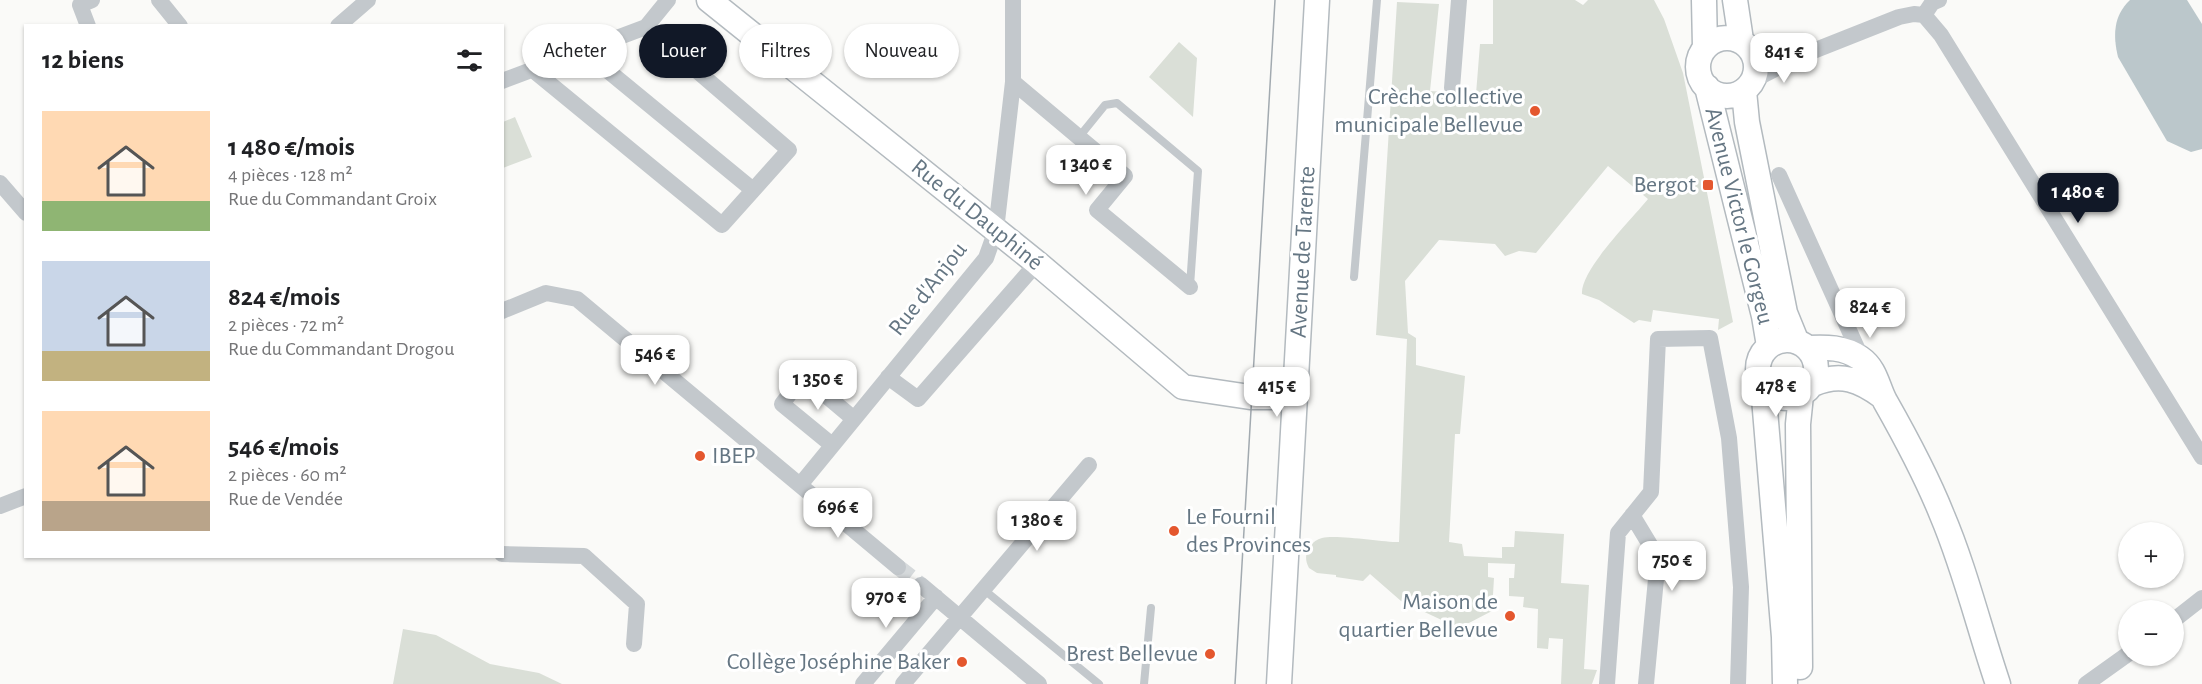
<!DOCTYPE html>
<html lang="fr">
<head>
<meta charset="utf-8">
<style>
	body { margin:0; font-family:"Alegreya Sans",sans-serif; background:#f6f6f6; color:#202124; height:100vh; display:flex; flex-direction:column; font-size:22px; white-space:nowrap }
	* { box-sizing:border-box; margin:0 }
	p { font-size:20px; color:#757577 }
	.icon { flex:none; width:33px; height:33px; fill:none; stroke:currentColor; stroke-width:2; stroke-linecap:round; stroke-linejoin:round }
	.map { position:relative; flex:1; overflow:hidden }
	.panel { position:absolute; left:24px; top:24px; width:480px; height:534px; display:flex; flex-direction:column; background:#fff; border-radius:0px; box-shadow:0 2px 4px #0004 }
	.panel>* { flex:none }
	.top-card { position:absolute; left:522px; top:24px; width:570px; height:54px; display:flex; gap:12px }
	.fabs { position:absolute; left:2118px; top:522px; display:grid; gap:12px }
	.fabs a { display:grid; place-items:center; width:66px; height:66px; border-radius:50%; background:#fff; box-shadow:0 2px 4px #0004; font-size:30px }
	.price { position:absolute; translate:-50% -51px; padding:0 14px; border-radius:12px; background:#fff; color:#222; font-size:20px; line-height:39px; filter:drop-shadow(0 2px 3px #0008) }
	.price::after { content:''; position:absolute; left:50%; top:36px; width:18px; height:14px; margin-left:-9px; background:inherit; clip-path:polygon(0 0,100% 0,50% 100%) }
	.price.current { background:#111827; color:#fff }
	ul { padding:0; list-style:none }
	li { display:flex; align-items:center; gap:18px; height:150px; padding:0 18px }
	li span { display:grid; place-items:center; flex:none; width:168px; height:120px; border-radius:0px; color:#555 }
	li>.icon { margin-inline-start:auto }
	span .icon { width:72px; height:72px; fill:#fffc; stroke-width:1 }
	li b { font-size:26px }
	h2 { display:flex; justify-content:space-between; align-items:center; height:72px; padding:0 18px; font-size:26px }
	.tag { padding:0 21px; border-radius:27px; background:#fff; box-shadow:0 2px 4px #0004; font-size:21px; line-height:54px }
	.tag.current { background:#111827; color:#fff }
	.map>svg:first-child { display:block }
</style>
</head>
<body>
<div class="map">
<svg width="2202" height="684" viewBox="0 0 2202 684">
	<rect width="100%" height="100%" fill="#fafaf8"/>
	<path fill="#dadfd7" d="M 1493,0 L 1575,0 L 1583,5 L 1588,0 L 1654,0 L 1664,19 L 1683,73 L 1733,322 L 1718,330 L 1719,319 L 1653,310 L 1651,322 L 1639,320 L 1634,323 L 1599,300 L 1582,294 C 1580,270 1633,218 1648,199 L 1608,166 L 1536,253 L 1519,251 L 1505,256 L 1495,244 L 1439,240 L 1405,281 L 1408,333 L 1416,338 L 1416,365 L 1465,376 L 1460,434 L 1455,434 L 1449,542 L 1462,544 L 1464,556 L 1502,558 L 1502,547 L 1514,547 L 1515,531 L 1564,534 L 1561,583 L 1589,585 L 1584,669 L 1597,670 L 1592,684 L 1561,684 L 1563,639 L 1549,638 L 1548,649 L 1537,648 L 1538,609 L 1523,607 L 1524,597 L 1509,596 L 1509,578 L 1514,578 L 1515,564 L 1488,563 L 1488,577 L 1494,578 L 1492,611 L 1467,624 L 1463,630 L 1401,601 L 1370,574 L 1363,581 L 1336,577 L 1336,575 L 1317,573 L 1309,568 C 1302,556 1308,542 1322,538 C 1335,534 1382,542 1399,542 L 1407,339 L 1376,335 L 1397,2 L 1439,4 L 1430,91 L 1476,94 L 1480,44 L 1493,44 Z
		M 1179,42 L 1197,58 L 1193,117 L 1149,77 Z
		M 515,117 L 532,157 L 503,168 L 503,122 Z
		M 403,629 L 436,635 L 490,664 L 539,673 L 562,684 L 393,684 Z"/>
	<path fill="#bbc7cb" d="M 2130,0 L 2187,0 L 2202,24 L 2202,149 L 2191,152 L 2167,141 L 2118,57 C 2113,36 2113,16 2130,0 Z"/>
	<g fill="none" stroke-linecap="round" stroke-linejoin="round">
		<path stroke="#d5d9db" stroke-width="16" stroke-dasharray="16 8" stroke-linecap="butt" d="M 898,567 L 921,585"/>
		<g stroke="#b3babf" stroke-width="27">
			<path id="secondary" d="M 709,0 L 1037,263 L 1183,387 L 1250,397 L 1295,397
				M 1704,0 L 1705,47
				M 1735,0 L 1741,40
				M1698 67a29 29 0 1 1 58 0a29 29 0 1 1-58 0Z
				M 1707,87 L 1764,316 L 1769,346
				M 1744,91 L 1747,122 L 1785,313 L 1796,340
				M1758 369a29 29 0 1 1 58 0a29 29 0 1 1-58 0Z
				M 1808,348 C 1826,347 1844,347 1860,358 C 1876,369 1877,386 1885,401 C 1906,438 1926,475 1942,515 C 1965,569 1979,628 1998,684
				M 1813,384 C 1841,372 1860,380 1883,397
				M 1763,386 L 1784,637 L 1785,684
				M 1800,667 L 1798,424 L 1801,395
				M 1279,684 L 1317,0"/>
		</g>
		<path stroke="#c3c8cc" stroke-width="8" d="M 1079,137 L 1105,105 L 1117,103 L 1198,171 L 1190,286
			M 1354,277 L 1377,0
			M 983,589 L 1099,684
			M 1144,684 L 1151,608"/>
		<path stroke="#c3c8cc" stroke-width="16" d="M 159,0 L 180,26
			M 1924,15 L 1941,35 L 2202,457
			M 1924,15 L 1932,3 L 1939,0
			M 88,26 L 80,5 L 92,0
			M 338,26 L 368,0
			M 591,48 L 607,70 L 753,190
			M 1753,52 L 1764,56 L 1797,57
			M 533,70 L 722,225 L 789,150 L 646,27
			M 1754,80 L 1798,57 L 1899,17 L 1914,14 L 1924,15
			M 502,81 L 646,27 L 668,0
			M 1013,82 L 1125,176 L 1097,210 L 1190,287
			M 1452,88 L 1459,0
			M 1779,175 L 1862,359
			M 0,183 L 26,213
			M 502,311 L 546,293 L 577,299 L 898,567
			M 804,377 L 854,419
			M 888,377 L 918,399 L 1037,263
			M 791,392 L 782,404 L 832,445
			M 800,485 L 986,258 L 996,230 L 1013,82 L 1013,0
			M 0,506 L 26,496
			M 1632,515 L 1658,558 L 1646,684
			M 502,554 L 584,556 L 637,604 L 634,644
			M 921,585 L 1039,684
			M 2174,620 L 2202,598
			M 863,684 L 936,597
			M 903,684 L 1089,465
			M 1607,684 L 1618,533 L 1651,492 L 1658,339 L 1710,338 L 1729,438 L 1741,587 L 1738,684
			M 2086,684 L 2128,654"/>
		<use href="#secondary" stroke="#fff" stroke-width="24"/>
		<path stroke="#a2aab0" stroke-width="1.5" d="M 1235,684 L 1275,0"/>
	</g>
	<g fill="#e4572e" stroke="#fff" stroke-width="2">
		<circle cx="1535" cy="111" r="6"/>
		<rect x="1702" y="179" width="12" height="12" rx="3"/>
		<circle cx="700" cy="456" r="6"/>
		<circle cx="1174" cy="531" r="6"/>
		<circle cx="1510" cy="616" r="6"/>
		<circle cx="1210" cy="654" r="6"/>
		<circle cx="962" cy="662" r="6"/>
	</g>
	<g text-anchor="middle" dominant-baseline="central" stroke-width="6" stroke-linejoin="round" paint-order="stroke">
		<g font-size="24" fill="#657683" stroke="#fff" text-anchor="end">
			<text x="1523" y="97">Crèche collective<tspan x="1523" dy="28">municipale Bellevue</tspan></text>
			<text x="1696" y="185">Bergot</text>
			<text x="712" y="456" text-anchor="start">IBEP</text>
			<text x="1186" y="517" text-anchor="start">Le Fournil<tspan x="1186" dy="28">des Provinces</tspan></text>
			<text x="1498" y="602">Maison de<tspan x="1498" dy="28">quartier Bellevue</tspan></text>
			<text x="1198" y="654">Brest Bellevue</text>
			<text x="950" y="662">Collège Joséphine Baker</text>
		</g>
		<g font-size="24" fill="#657683" stroke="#fff">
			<text transform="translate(977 215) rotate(39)">Rue du Dauphiné</text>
			<text transform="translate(1739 216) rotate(76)">Avenue Victor le Gorgeu</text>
			<text transform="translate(1303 252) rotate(-87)">Avenue de Tarente</text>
			<text transform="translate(928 289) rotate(-52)">Rue d'Anjou</text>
		</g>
	</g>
</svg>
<div class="fabs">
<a>+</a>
<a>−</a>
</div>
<b class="price" style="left:1784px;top:84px">841 €</b>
<b class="price" style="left:1086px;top:196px">1 340 €</b>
<b class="price current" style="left:2078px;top:224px">1 480 €</b>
<b class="price" style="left:1870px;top:339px">824 €</b>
<b class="price" style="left:655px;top:386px">546 €</b>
<b class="price" style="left:818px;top:411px">1 350 €</b>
<b class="price" style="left:1277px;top:418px">415 €</b>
<b class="price" style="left:1776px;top:418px">478 €</b>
<b class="price" style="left:838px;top:539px">696 €</b>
<b class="price" style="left:1037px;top:552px">1 380 €</b>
<b class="price" style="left:1672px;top:592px">750 €</b>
<b class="price" style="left:886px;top:629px">970 €</b>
<div class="top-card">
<a class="tag">Acheter</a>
<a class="tag current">Louer</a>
<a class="tag">Filtres</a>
<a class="tag">Nouveau</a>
</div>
<section class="panel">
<h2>12 biens<svg class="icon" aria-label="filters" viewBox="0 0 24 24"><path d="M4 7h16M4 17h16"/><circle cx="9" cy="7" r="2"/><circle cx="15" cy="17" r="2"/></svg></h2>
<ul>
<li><span style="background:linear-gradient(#ffd9b3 75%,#8fb573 0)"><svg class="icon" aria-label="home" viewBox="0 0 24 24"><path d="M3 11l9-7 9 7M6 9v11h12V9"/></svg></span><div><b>1 480 €/mois</b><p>4 pièces · 128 m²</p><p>Rue du Commandant Groix</p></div></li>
<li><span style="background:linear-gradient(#c9d6e8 75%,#c2b280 0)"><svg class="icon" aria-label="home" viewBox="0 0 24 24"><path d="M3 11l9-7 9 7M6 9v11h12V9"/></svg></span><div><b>824 €/mois</b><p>2 pièces · 72 m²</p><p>Rue du Commandant Drogou</p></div></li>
<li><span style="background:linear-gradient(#ffd9b3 75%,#b9a48a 0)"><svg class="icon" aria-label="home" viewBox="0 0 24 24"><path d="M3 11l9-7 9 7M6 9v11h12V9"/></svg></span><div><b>546 €/mois</b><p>2 pièces · 60 m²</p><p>Rue de Vendée</p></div></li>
</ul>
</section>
</div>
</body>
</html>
